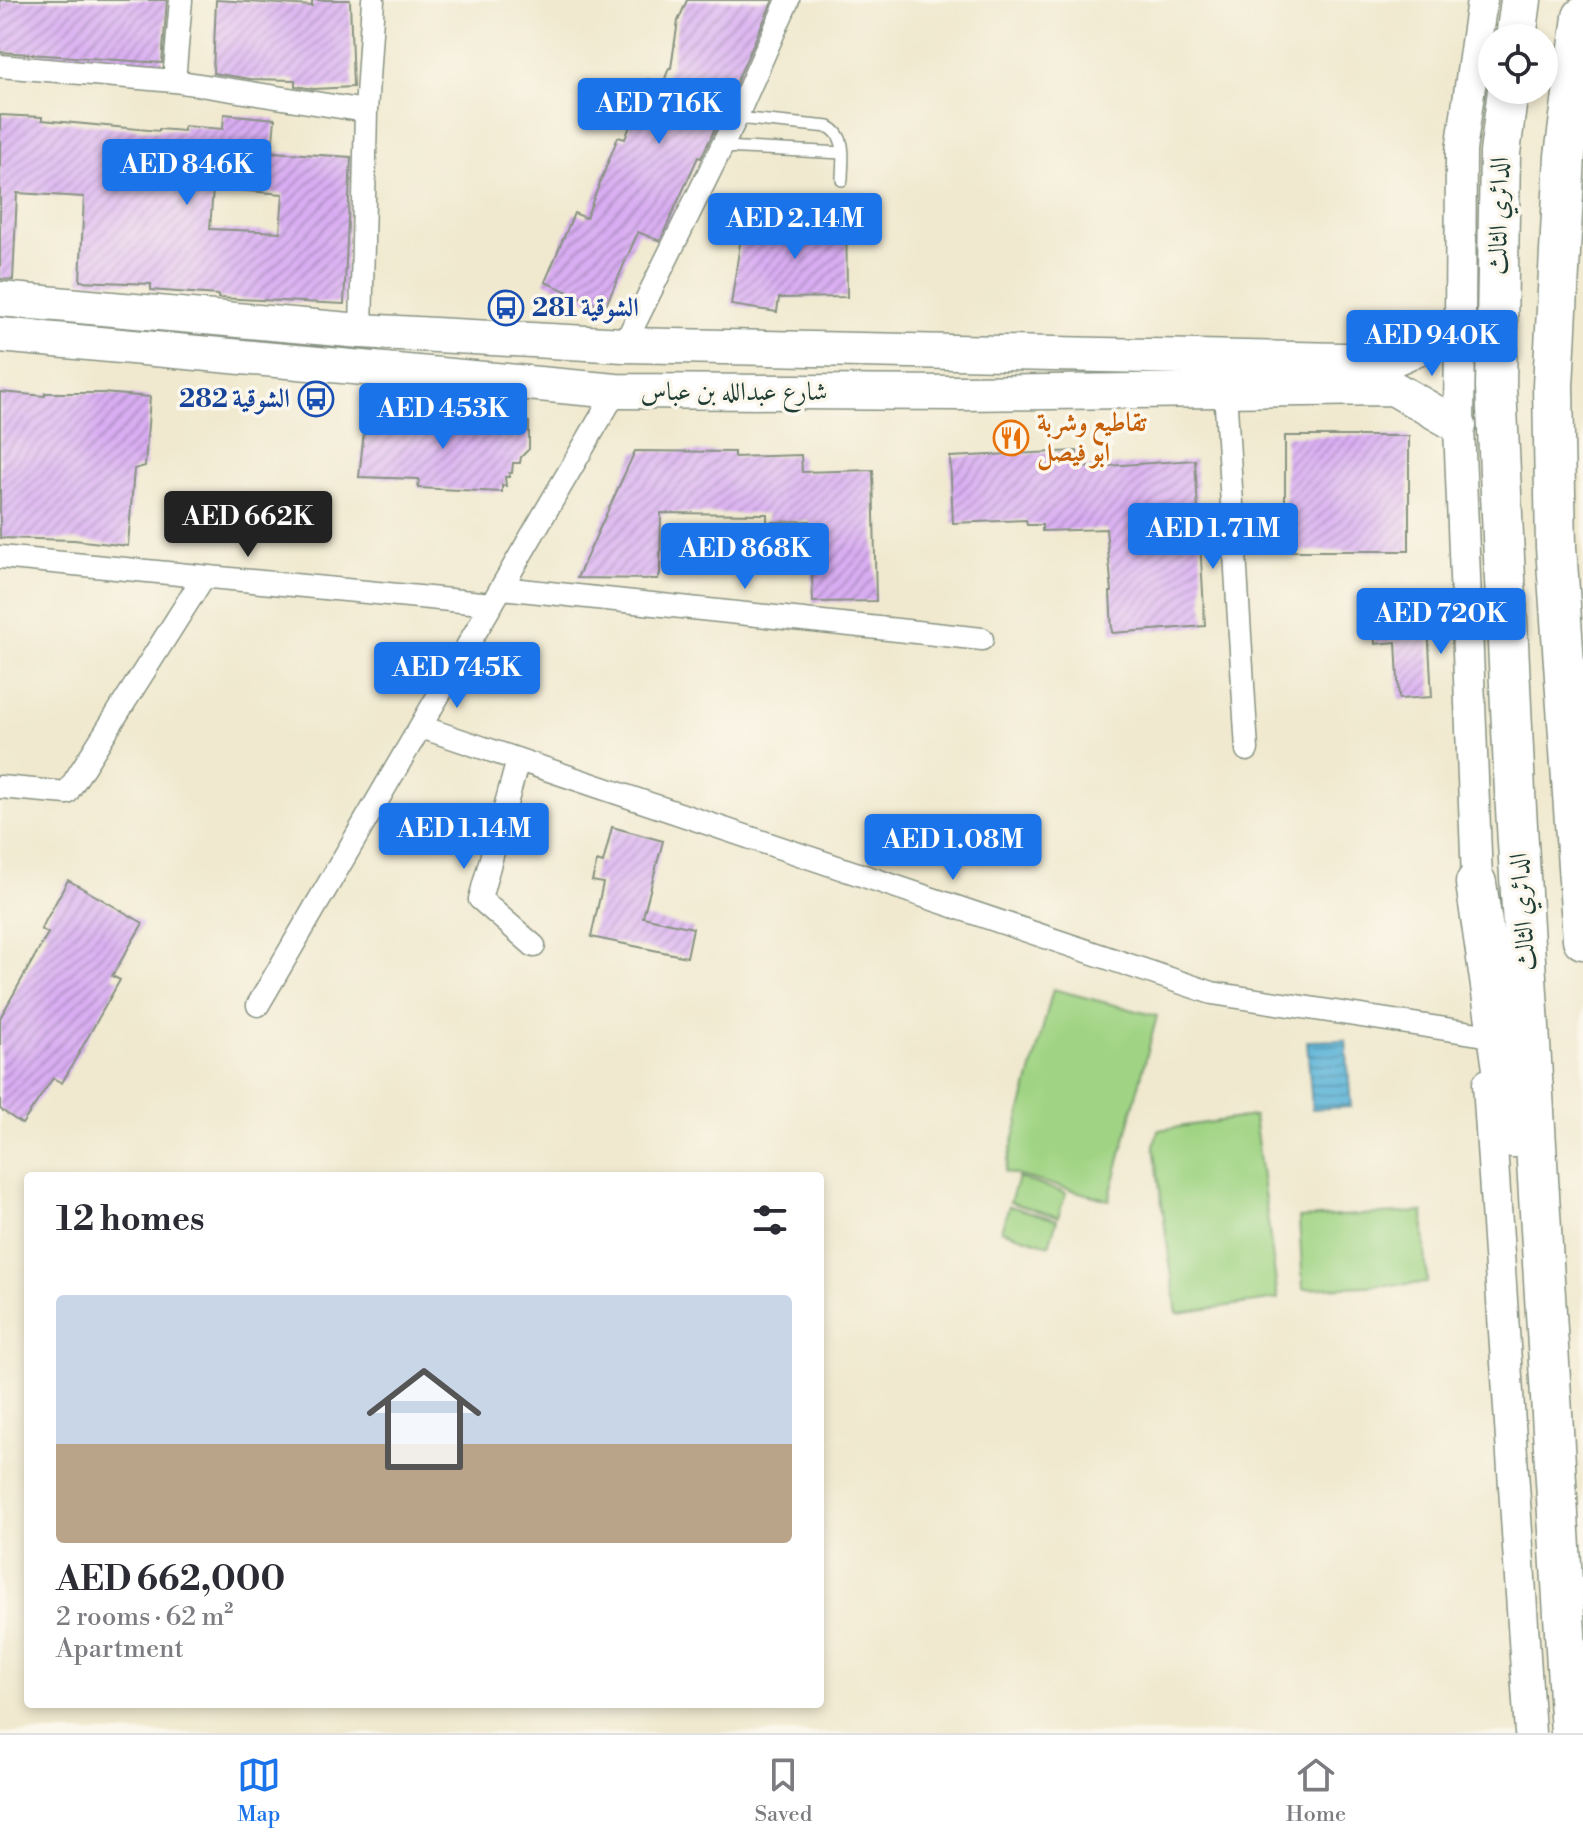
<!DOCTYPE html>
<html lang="en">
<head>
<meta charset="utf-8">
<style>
	body { margin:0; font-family:"Libre Bodoni",Amiri,serif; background:#f2f2f3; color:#2b2b33; height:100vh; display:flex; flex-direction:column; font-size:30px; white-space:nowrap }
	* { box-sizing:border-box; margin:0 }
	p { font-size:26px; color:#7c7c81 }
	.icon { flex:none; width:44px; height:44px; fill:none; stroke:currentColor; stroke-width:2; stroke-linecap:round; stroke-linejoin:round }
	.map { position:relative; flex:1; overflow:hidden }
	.side { position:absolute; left:24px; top:1172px; width:800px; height:536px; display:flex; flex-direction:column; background:#fff; border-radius:8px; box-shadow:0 4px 12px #0003 }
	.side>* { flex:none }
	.buttons { position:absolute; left:1478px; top:24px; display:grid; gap:16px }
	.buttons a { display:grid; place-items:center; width:80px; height:80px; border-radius:50%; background:#fff; box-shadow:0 4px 12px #0003; font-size:40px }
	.price { position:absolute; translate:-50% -68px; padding:0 18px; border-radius:8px; background:#1a73e8; color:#fff; font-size:26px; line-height:52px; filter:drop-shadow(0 2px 4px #0008) }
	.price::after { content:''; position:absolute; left:50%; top:48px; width:24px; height:18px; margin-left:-12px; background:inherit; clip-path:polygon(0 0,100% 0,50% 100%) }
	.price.active { background:#222; color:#fff }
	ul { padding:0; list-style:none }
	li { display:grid; align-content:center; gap:16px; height:424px; padding:0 32px }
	li span { display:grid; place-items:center; height:248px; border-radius:8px; color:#555 }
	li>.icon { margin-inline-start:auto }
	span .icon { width:144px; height:144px; fill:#fffc; stroke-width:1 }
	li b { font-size:34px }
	h2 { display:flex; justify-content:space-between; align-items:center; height:96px; padding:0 32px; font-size:34px }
	.tab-bar { display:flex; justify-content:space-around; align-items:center; height:112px; border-top:2px solid #e1e1e2; background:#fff; font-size:22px; color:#7c7c81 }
	.tab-bar a { display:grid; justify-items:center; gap:4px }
	.tab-bar .active { color:#1a73e8 }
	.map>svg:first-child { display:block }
</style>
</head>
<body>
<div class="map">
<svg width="1583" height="1733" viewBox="0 0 1583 1733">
	<defs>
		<pattern id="water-rules" width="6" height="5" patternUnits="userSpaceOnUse" patternTransform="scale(2)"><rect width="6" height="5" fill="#5ab2d7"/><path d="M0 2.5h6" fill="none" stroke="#4a92af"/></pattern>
		<pattern id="building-hatch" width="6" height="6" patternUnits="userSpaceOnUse" patternTransform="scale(2)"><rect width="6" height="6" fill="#d9adf2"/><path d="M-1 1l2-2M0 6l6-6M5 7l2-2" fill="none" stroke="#af8ec5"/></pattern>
	</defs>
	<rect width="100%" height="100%" fill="#fbf7ec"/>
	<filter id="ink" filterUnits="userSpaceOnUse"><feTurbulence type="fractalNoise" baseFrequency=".0125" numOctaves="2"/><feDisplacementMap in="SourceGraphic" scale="16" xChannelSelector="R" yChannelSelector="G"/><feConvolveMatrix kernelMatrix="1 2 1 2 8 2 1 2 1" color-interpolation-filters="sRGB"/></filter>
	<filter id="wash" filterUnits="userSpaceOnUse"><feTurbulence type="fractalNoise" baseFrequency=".006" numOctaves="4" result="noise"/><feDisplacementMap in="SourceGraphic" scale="32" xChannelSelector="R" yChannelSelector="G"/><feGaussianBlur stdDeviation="1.8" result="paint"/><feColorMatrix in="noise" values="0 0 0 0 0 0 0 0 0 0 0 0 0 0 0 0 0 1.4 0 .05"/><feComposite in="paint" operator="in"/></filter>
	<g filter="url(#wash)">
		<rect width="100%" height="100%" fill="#f0e9cf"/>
		<path fill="#a0d484" stroke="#60885c" stroke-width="2" d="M 1053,989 L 1157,1016 L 1109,1200 L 1005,1172 Z
			M 1254,1116 L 1278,1299 L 1177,1313 L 1154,1146 L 1158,1130 Z
			M 1018,1178 L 1066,1193 L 1058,1217 L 1010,1202 Z
			M 1009,1206 L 1057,1220 L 1049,1245 L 1001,1230 Z
			M 1423,1212 L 1427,1283 L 1303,1289 L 1299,1218 Z"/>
		<path fill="url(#water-rules)" stroke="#3c7886" stroke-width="2" d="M 1346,1040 L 1351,1107 L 1312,1109 L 1307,1041 Z"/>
		<g id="blocks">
			<path fill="url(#building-hatch)" fill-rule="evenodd" d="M 0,0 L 167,0 L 162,63 L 0,52 Z
				M 216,0 L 312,6 L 312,0 L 350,0 L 353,87 L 314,89 L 295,86 L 295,80 L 250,79 L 213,73 Z
				M 687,0 L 773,0 L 723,112 L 701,158 L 698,157 L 660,241 L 638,232 L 605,308 L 545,282 L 574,213 L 586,218 L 618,137 L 625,139 L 648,79 L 663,84 L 669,68 L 671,68 L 678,21 Z
				M 224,114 L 275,119 L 272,152 L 351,157 L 344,304 L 218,298 L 218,295 L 151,290 L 151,284 L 80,281 L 84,197 L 17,193 L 13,280 L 0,279 L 0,115 L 42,117 L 42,120 L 159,131 L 159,129 L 184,131 L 184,126 L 223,129 ZM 213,188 L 283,194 L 280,232 L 210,229 Z
				M 846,198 L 847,297 L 779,298 L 777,312 L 731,305 L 742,230 L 808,240 L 807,199 Z
				M 0,392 L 45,396 L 45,393 L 102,393 L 150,397 L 145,466 L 134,469 L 128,546 L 74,540 L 0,538 Z
				M 366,413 L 529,422 L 529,449 L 521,457 L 520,463 L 513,463 L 512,473 L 509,473 L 509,477 L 505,477 L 506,486 L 502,485 L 502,492 L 418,488 L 419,479 L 359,477 Z
				M 1285,436 L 1409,436 L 1409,551 L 1285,551 Z
				M 635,451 L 734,452 L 734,457 L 801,455 L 802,472 L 873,470 L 876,601 L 813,602 L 810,521 L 767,522 L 767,514 L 661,513 L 660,573 L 658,579 L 577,578 Z
				M 1077,451 L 1078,468 L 1195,460 L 1205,626 L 1112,633 L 1110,592 L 1112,592 L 1106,529 L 1042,531 L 1042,525 L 1027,525 L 1026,520 L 953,523 L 950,457 Z
				M 1427,610 L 1432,697 L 1399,699 L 1396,642 L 1375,644 L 1373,613 Z
				M 612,827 L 663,841 L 643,917 L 693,928 L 687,957 L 591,937 L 603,883 L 592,881 L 597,861 L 603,863 Z
				M 68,880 L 143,923 L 112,976 L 120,980 L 62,1083 L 53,1078 L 22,1124 L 0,1109 L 0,1018 L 48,933 L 41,929 Z"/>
		</g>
	</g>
	<g filter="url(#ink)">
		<use href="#blocks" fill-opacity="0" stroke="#889382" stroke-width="2"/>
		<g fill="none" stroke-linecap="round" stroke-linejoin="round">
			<g stroke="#889382" stroke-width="14">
				<path id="service" d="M 736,118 L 829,127 C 848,137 842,160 842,180
					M 722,147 L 843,153"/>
			</g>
			<g stroke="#889382" stroke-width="25">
				<path id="minor" d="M 0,66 L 174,81 L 366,111
					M 174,81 L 181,0
					M 361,331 L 366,111 L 373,0
					M 624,345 L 736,118 L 788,0
					M 1225,390 L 1247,750
					M 0,557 L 492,604
					M 502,588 L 982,639
					M 421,727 L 1212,993 L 1485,1035
					M 518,760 L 480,899 L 534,946
					M 0,787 L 67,793 L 203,578
					M 258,1005 L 616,391"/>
			</g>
			<g stroke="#889382" stroke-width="33">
				<path id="secondary" d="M 1478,904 L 1459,426 L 1460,330 L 1461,151 L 1482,0
					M 1488,1084 L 1530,1733"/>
			</g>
			<g stroke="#889382" stroke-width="37">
				<path id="primary" d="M 0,299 L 361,331 L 624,345 L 1388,361 L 1460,330
					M 0,335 L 616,391 L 959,393 L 1393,388 L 1459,426"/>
			</g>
			<g stroke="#889382" stroke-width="43">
				<path id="motorway" d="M 1583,17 L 1565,156 L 1553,386 L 1556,547 L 1583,939
					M 1516,38 L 1521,0
					M 1508,90 L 1500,153 L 1496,387 L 1515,792 L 1571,1733
					M 1476,883 L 1513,1137"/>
			</g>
			<use href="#service" stroke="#fff" stroke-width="11"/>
			<use href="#minor" stroke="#fff" stroke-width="22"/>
			<use href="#secondary" stroke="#fff" stroke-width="30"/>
			<use href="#primary" stroke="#fff" stroke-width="34"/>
			<use href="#motorway" stroke="#fff" stroke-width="40"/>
		</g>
	</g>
	<defs>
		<g id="bus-ring" transform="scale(1.8)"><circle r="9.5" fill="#fbf7ec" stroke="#1a4fb4" stroke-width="1.5"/><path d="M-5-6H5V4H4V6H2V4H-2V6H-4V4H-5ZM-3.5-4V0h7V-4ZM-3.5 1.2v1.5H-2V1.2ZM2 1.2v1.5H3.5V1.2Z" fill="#1a4fb4"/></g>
		<g id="restaurant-ring" transform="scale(1.8)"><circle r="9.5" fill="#fbf7ec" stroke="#e8710a" stroke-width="1.5"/><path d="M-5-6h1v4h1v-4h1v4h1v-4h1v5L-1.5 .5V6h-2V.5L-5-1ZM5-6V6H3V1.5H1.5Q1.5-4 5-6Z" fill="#e8710a"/></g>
	</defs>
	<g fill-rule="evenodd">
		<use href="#bus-ring" x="506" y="308"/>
		<use href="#bus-ring" x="316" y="399"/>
		<use href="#restaurant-ring" x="1011" y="438"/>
	</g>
	<g text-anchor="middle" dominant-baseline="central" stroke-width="7" stroke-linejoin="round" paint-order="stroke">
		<g font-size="26" fill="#1f3d34" stroke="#fbf7ec">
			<text transform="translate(1499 216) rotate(-89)">الدائري الثالث</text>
			<text x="734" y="392">شارع عبدالله بن عباس</text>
			<text transform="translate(1523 912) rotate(-94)">الدائري الثالث</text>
		</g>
		<g font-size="26" font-weight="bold" fill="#164399" stroke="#fbf7ec" text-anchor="start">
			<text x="532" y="308">الشوقية 281</text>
			<text x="290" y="399" text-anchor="end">الشوقية 282</text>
		</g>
		<g font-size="26" font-weight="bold" fill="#c56008" stroke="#fbf7ec" text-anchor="start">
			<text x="1037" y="423">تقاطيع وشربة<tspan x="1037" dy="30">ابو فيصل</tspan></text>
		</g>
	</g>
</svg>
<div class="buttons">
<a><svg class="icon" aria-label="locate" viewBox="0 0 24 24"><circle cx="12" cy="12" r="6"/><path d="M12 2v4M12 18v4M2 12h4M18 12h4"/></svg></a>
</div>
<b class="price" style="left:659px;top:146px">AED 716K</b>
<b class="price" style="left:187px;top:207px">AED 846K</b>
<b class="price" style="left:795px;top:261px">AED 2.14M</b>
<b class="price" style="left:1432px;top:378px">AED 940K</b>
<b class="price" style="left:443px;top:451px">AED 453K</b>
<b class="price active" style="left:248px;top:559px">AED 662K</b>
<b class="price" style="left:1213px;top:571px">AED 1.71M</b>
<b class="price" style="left:745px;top:591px">AED 868K</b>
<b class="price" style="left:1441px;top:656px">AED 720K</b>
<b class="price" style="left:457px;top:710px">AED 745K</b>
<b class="price" style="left:464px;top:871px">AED 1.14M</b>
<b class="price" style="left:953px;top:882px">AED 1.08M</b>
<section class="side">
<h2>12 homes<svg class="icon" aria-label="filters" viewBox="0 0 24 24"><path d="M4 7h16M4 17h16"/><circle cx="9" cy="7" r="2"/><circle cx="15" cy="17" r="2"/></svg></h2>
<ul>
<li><span style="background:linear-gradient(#c9d6e8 60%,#b9a48a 0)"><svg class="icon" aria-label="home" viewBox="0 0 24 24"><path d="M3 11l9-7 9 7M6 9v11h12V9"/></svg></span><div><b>AED 662,000</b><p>2 rooms · 62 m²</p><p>Apartment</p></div></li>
</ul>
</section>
</div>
<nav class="tab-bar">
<a class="active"><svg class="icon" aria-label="map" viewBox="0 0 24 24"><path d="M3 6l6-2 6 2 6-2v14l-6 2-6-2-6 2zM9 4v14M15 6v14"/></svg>Map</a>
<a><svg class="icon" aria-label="saved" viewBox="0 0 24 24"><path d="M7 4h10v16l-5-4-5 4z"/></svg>Saved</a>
<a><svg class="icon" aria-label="home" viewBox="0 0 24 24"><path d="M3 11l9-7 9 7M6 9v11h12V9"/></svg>Home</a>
</nav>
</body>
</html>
